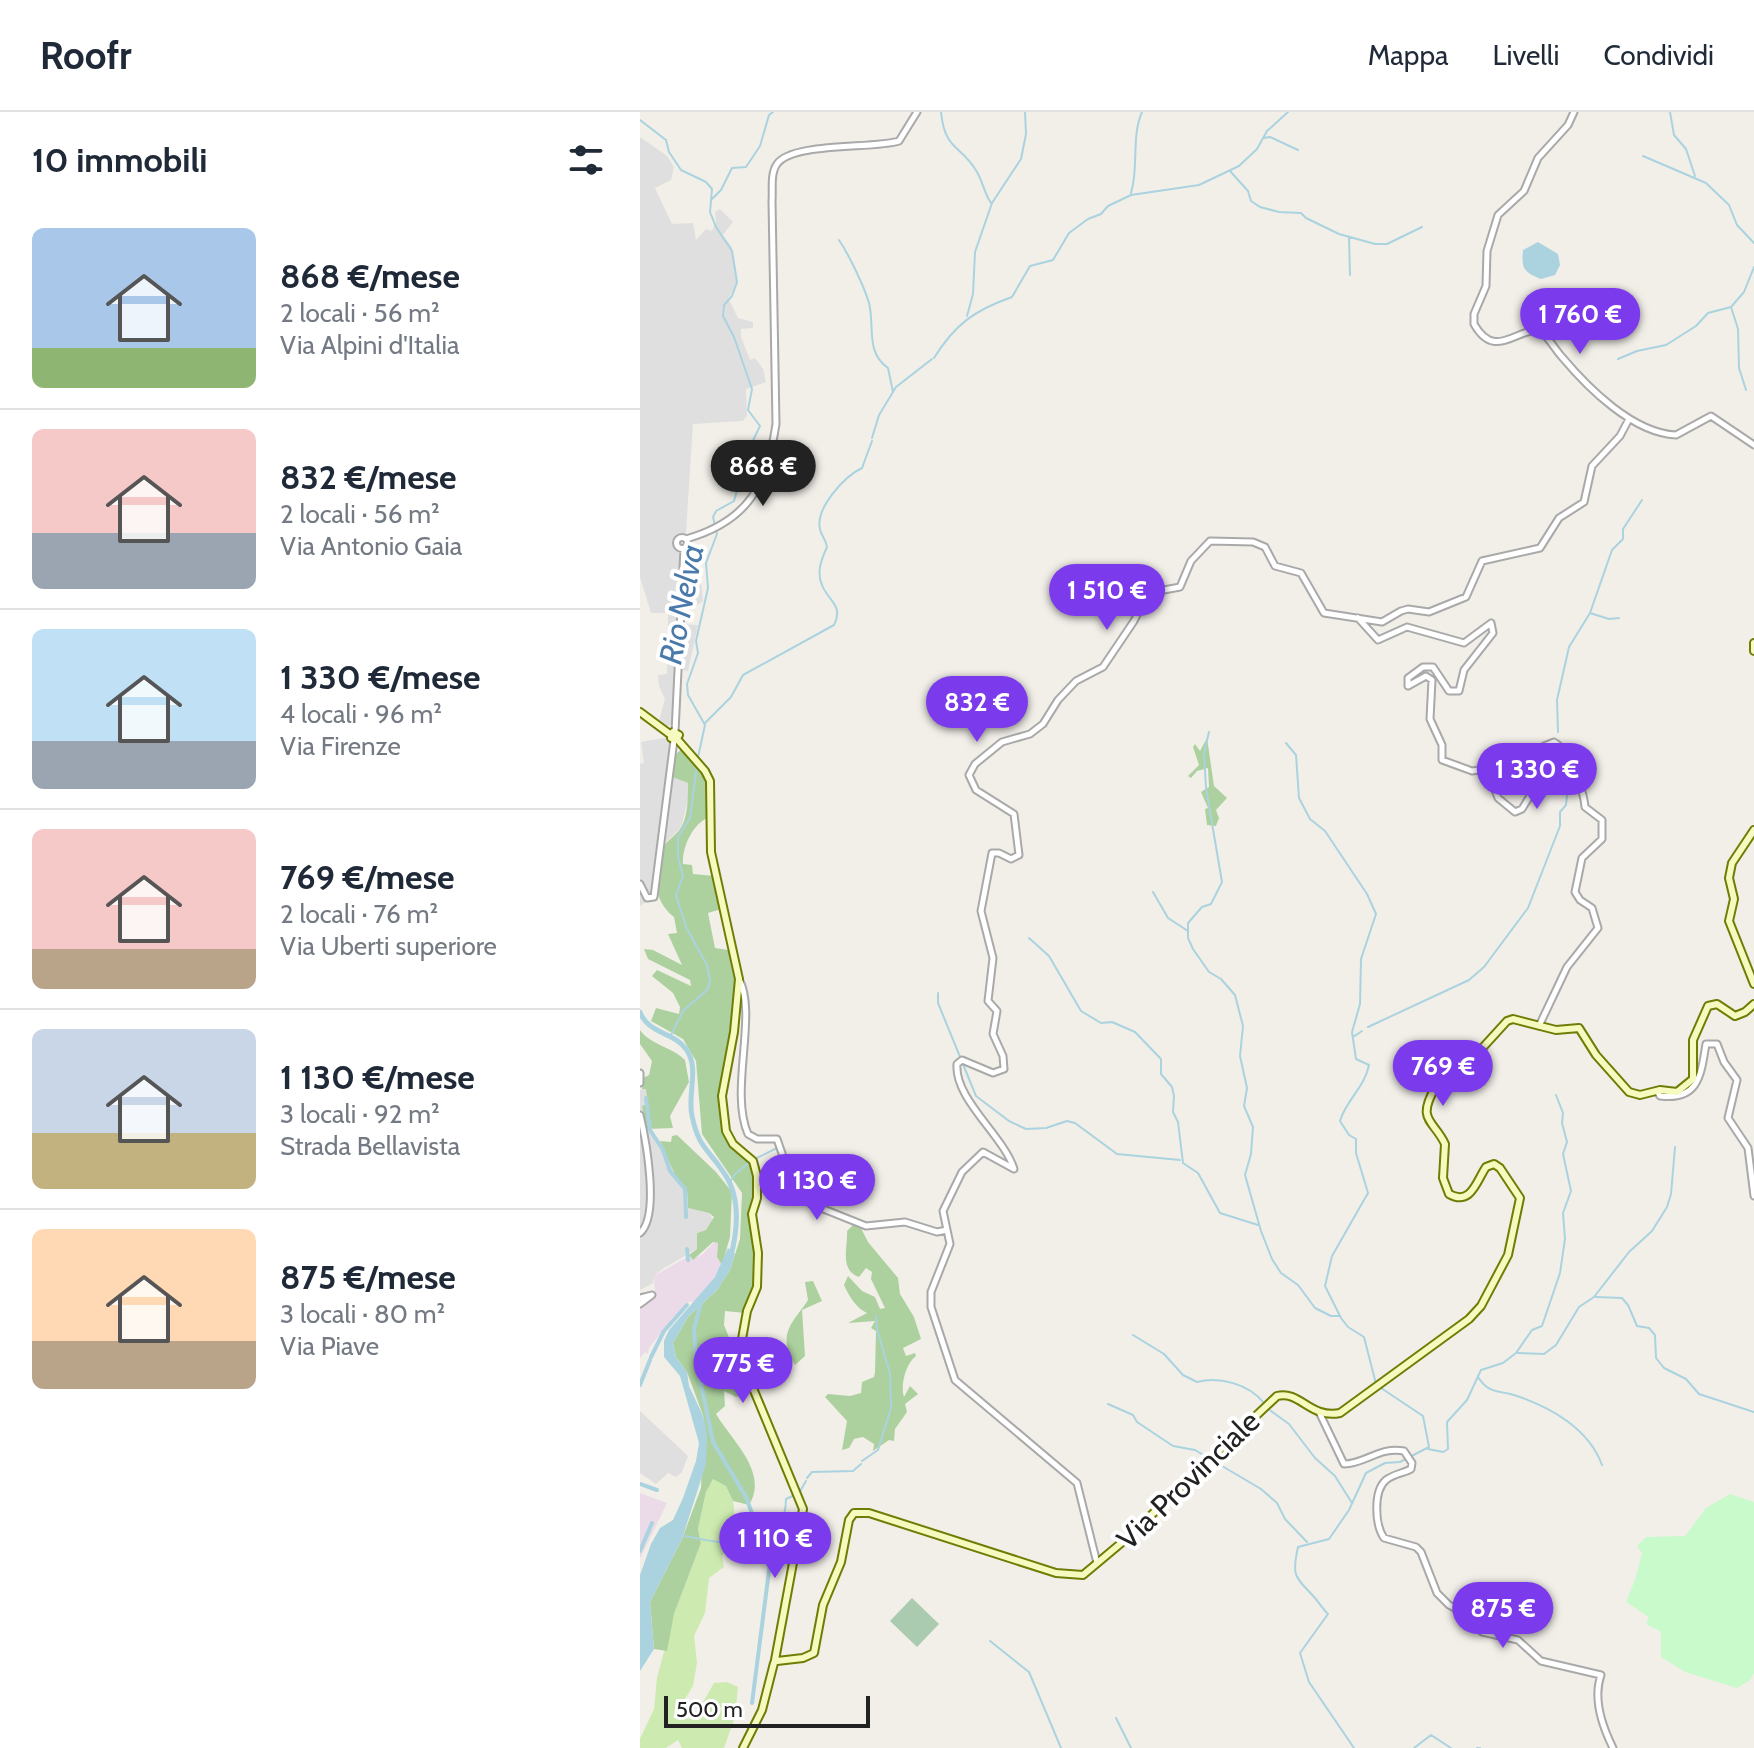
<!DOCTYPE html>
<html lang="it">
<head>
<meta charset="utf-8">
<style>
	body { margin:0; font-family:Cabin,sans-serif; background:#f6f6f7; color:#1f2937; height:100vh; display:flex; flex-direction:column; font-size:30px; white-space:nowrap }
	* { box-sizing:border-box; margin:0 }
	p { font-size:26px; color:#747a83 }
	.icon { flex:none; width:44px; height:44px; fill:none; stroke:currentColor; stroke-width:2; stroke-linecap:round; stroke-linejoin:round }
	.map { position:relative; flex:1; overflow:hidden }
	.panel { display:flex; flex-direction:column; background:#fff; width:640px }
	.panel>* { flex:none }
	.scale { position:absolute; left:24px; bottom:20px; width:206px; box-sizing:border-box; padding-left:8px; border:4px solid #222; border-top:0; font-size:22px; line-height:28px; white-space:nowrap; color:#222; -webkit-text-stroke:6px #fff; paint-order:stroke }
	.price { position:absolute; translate:-50% -68px; padding:0 18px; border-radius:28px; background:#7c3aed; color:#fff; font-size:26px; line-height:52px; filter:drop-shadow(0 2px 4px #0008) }
	.price::after { content:''; position:absolute; left:50%; top:48px; width:24px; height:18px; margin-left:-12px; background:inherit; clip-path:polygon(0 0,100% 0,50% 100%) }
	.price.active { background:#222; color:#fff }
	ul { padding:0; list-style:none }
	li { display:flex; align-items:center; gap:24px; height:200px; padding:0 32px }
	li+li { border-top:2px solid #e0e1e3 }
	li span { display:grid; place-items:center; flex:none; width:224px; height:160px; border-radius:12px; color:#555 }
	li>.icon { margin-inline-start:auto }
	span .icon { width:96px; height:96px; fill:#fffc; stroke-width:1 }
	li b { font-size:34px }
	h2 { display:flex; justify-content:space-between; align-items:center; height:96px; padding:0 32px; font-size:34px }
	header { display:flex; align-items:center; gap:48px; box-sizing:border-box; height:112px; padding:0 40px; background:#fff; border-bottom:2px solid #e0e1e3 }
	header strong { font-size:38px }
	nav { display:flex; gap:44px; margin-inline-start:auto; font-size:28px }
	main { display:flex; flex:1; min-height:0 }
	.map>svg:first-child { display:block }
</style>
</head>
<body>
<header>
<strong>Roofr</strong>
<nav><a>Mappa</a><a>Livelli</a><a>Condividi</a></nav>
</header>
<main>
<section class="panel">
<h2>10 immobili<svg class="icon" aria-label="filters" viewBox="0 0 24 24"><path d="M4 7h16M4 17h16"/><circle cx="9" cy="7" r="2"/><circle cx="15" cy="17" r="2"/></svg></h2>
<ul>
<li><span style="background:linear-gradient(#a9c7e8 75%,#8fb573 0)"><svg class="icon" aria-label="home" viewBox="0 0 24 24"><path d="M3 11l9-7 9 7M6 9v11h12V9"/></svg></span><div><b>868 €/mese</b><p>2 locali · 56 m²</p><p>Via Alpini d'Italia</p></div></li>
<li><span style="background:linear-gradient(#f6c9c9 65%,#9aa5b1 0)"><svg class="icon" aria-label="home" viewBox="0 0 24 24"><path d="M3 11l9-7 9 7M6 9v11h12V9"/></svg></span><div><b>832 €/mese</b><p>2 locali · 56 m²</p><p>Via Antonio Gaia</p></div></li>
<li><span style="background:linear-gradient(#bfe0f5 70%,#9aa5b1 0)"><svg class="icon" aria-label="home" viewBox="0 0 24 24"><path d="M3 11l9-7 9 7M6 9v11h12V9"/></svg></span><div><b>1 330 €/mese</b><p>4 locali · 96 m²</p><p>Via Firenze</p></div></li>
<li><span style="background:linear-gradient(#f6c9c9 75%,#b9a48a 0)"><svg class="icon" aria-label="home" viewBox="0 0 24 24"><path d="M3 11l9-7 9 7M6 9v11h12V9"/></svg></span><div><b>769 €/mese</b><p>2 locali · 76 m²</p><p>Via Uberti superiore</p></div></li>
<li><span style="background:linear-gradient(#c9d6e8 65%,#c2b280 0)"><svg class="icon" aria-label="home" viewBox="0 0 24 24"><path d="M3 11l9-7 9 7M6 9v11h12V9"/></svg></span><div><b>1 130 €/mese</b><p>3 locali · 92 m²</p><p>Strada Bellavista</p></div></li>
<li><span style="background:linear-gradient(#ffd9b3 70%,#b9a48a 0)"><svg class="icon" aria-label="home" viewBox="0 0 24 24"><path d="M3 11l9-7 9 7M6 9v11h12V9"/></svg></span><div><b>875 €/mese</b><p>3 locali · 80 m²</p><p>Via Piave</p></div></li>
</ul>
</section>
<div class="map">
<svg width="1114" height="1636" viewBox="0 0 1114 1636">
	<rect width="100%" height="100%" fill="#f2efe9"/>
	<path fill="#e0dfdf" d="M 0,25 L 27,44 L 34,55 L 31,68 L 15,76 L 32,112 L 53,111 L 56,128 L 66,117 L 72,119 L 76,110 L 75,100 L 80,97 L 93,110 L 83,123 L 92,135 L 98,172 L 88,186 L 98,206 L 113,210 L 113,216 L 101,217 L 101,225 L 110,248 L 115,246 L 123,257 L 126,270 L 106,277 L 107,304 L 103,309 L 53,312 L 46,420 L 42,432 L 59,447 L 63,489 L 50,498 L 43,497 L 42,512 L 58,513 L 48,559 L 37,557 L 33,611 L 26,616 L 18,612 L 25,587 L 19,574 L 18,563 L 27,562 L 28,501 L 11,501 L 0,465 Z
		M 29,625 L 32,628 L 32,665 L 48,671 L 48,687 L 41,716 L 26,730 L 14,785 L 0,794 L 0,652 L 4,651 L 1,630 Z
		M 6,976 L 9,985 L 7,1017 L 20,1029 L 35,1063 L 45,1072 L 48,1096 L 69,1101 L 74,1109 L 66,1118 L 57,1121 L 57,1137 L 24,1156 L 14,1164 L 13,1171 L 0,1178 L 0,978 Z
		M 0,1299 L 48,1344 L 42,1360 L 36,1365 L 28,1361 L 16,1372 L 0,1361 Z"/>
	<path fill="#ebdbe8" d="M 74,1130 L 78,1131 L 77,1145 L 82,1153 L 75,1165 L 54,1191 L 50,1189 L 33,1206 L 9,1236 L 8,1242 L 5,1240 L 0,1246 L 0,1195 L 15,1184 L 14,1164 L 49,1144 L 53,1147 L 63,1142 Z
		M 0,1381 L 27,1391 L 0,1447 Z"/>
	<path fill="#cdebb0" d="M 73,1367 C 77,1369 82,1370 85,1373 C 100,1388 96,1431 82,1444 L 84,1455 L 69,1466 L 65,1501 L 54,1524 L 57,1551 L 53,1574 L 42,1592 L 44,1607 L 54,1606 L 74,1571 L 87,1570 L 98,1575 L 95,1605 L 84,1636 L 42,1636 L 38,1628 L 26,1636 L 0,1636 L 0,1627 L 14,1597 L 17,1566 L 34,1502 L 61,1431 L 58,1417 L 66,1380 Z"/>
	<path fill="#add19e" d="M 567,626 L 574,674 L 587,686 L 576,698 L 579,706 L 576,714 L 567,713 L 565,697 L 568,696 L 561,680 L 569,675 L 568,656 L 557,659 L 551,666 L 548,664 L 559,653 L 553,635 L 555,632 L 560,639 Z
		M 43,636 L 66,664 L 69,705 C 52,712 42,736 43,752 L 52,753 L 53,762 L 74,764 L 81,797 L 68,801 L 75,836 L 88,838 C 90,847 96,854 96,866 C 98,918 69,972 85,1024 C 89,1037 106,1046 115,1054 L 115,1086 L 111,1097 L 115,1127 L 116,1174 L 105,1201 L 85,1199 L 84,1213 L 111,1280 L 96,1285 L 84,1279 L 85,1294 L 76,1302 C 93,1330 129,1361 109,1393 L 93,1389 L 86,1374 L 73,1367 L 66,1380 L 58,1417 L 61,1431 L 34,1502 L 27,1539 L 14,1537 L 10,1490 L 42,1427 L 61,1376 L 64,1306 L 47,1260 L 36,1245 L 33,1231 L 48,1205 L 77,1178 L 90,1158 L 100,1127 L 102,1081 L 62,1022 L 56,949 L 43,927 L 11,909 L 16,896 L 39,902 L 40,895 L 33,881 L 12,864 L 17,858 L 51,874 L 50,868 L 8,847 L 4,837 L 13,838 L 42,853 L 28,822 L 37,821 L 34,805 C 14,790 11,762 21,738 C 26,728 37,724 42,714 C 48,702 48,685 48,671 L 32,665 L 36,642 Z
		M 0,918 C 9,932 32,935 45,948 L 49,970 L 30,1004 L 33,1016 L 7,1017 L 2,994 L 8,992 L 6,977 L 2,977 L 3,966 L 9,963 L 12,949 L 0,932 Z
		M 37,1023 L 76,1060 L 92,1080 L 90,1125 L 82,1153 L 77,1145 L 78,1131 L 73,1130 L 53,1148 L 49,1143 L 57,1137 L 57,1121 L 66,1118 L 74,1105 L 69,1101 L 48,1096 L 47,1078 L 35,1063 L 20,1029 L 31,1030 L 32,1024 Z
		M 213,1113 L 221,1116 L 228,1130 L 258,1166 L 260,1182 L 274,1205 L 281,1227 L 263,1236 L 266,1244 L 275,1241 L 276,1244 C 266,1251 260,1273 264,1285 L 270,1274 L 278,1282 L 265,1292 L 267,1300 L 255,1317 L 254,1329 L 249,1328 L 233,1339 L 234,1332 L 223,1325 L 214,1327 L 209,1336 L 202,1338 L 207,1309 L 185,1285 L 188,1282 L 210,1284 L 221,1281 L 222,1270 L 234,1265 L 235,1260 L 236,1219 L 231,1216 L 235,1209 L 208,1211 L 227,1201 C 217,1197 209,1184 204,1173 L 208,1164 L 222,1179 L 235,1185 L 240,1197 L 245,1196 L 231,1167 L 232,1160 L 226,1156 L 219,1165 C 199,1158 208,1135 207,1119 Z
		M 173,1169 L 182,1189 L 162,1198 L 165,1244 L 155,1253 C 136,1221 153,1211 168,1188 L 165,1170 Z"/>
	<path fill="#aacbaf" d="M 272,1486 L 299,1512 L 277,1535 L 250,1509 Z"/>
	<path fill="#c8facc" d="M 1090,1382 L 1114,1390 L 1114,1561 L 1110,1568 L 1097,1576 L 1045,1560 L 1021,1545 L 1021,1520 L 1006,1512 L 1009,1505 L 986,1490 L 996,1465 L 1002,1441 L 997,1434 L 1006,1425 L 1045,1424 L 1066,1396 Z"/>
	<path fill="#aad3df" d="M 898,130 L 918,142 L 920,153 L 915,163 L 901,167 C 884,160 881,157 883,138 Z
		M 88,1136 L 95,1142 L 90,1158 L 77,1178 L 48,1205 L 33,1231 L 36,1245 L 47,1260 L 49,1274 L 64,1306 L 67,1323 L 66,1352 L 42,1427 L 10,1490 L 14,1537 L 0,1559 L 0,1463 L 11,1432 L 20,1416 L 33,1408 L 43,1386 L 56,1349 L 59,1331 L 40,1264 L 24,1245 L 24,1229 L 29,1218 L 75,1165 Z"/>
	<g fill="none" stroke-linecap="round" stroke-linejoin="round">
		<path stroke="#aad3df" stroke-width="2" d="M 301,0 C 305,40 321,32 337,60 C 343,70 344,81 351,91
			M 1030,0 L 1034,23 L 1046,37 L 1055,64
			M 0,8 L 26,28 L 29,40 L 41,58 L 66,70 L 72,77 L 70,100 L 76,115 L 92,139 L 97,170 L 92,184 L 84,193 L 83,204 L 94,225 L 112,277 L 108,298 L 120,314 L 108,339 L 94,389 L 76,399 L 73,405 L 77,422 L 66,451 L 68,476 L 56,529 L 58,541 L 47,572 L 48,583 L 65,613 L 58,645
			M 623,26 L 630,25 L 658,38
			M 1003,44 L 1066,71 L 1089,93 L 1097,113 L 1114,131
			M 590,59 L 608,79 L 611,89 L 620,95 L 639,100 L 661,101 L 666,106 L 699,122 L 735,132 L 747,132 L 782,115
			M 491,81 C 499,55 491,25 502,0
			M 72,87 L 81,78 L 92,56 L 106,55 L 120,34 L 129,3 L 133,0
			M 709,125 L 710,163
			M 199,128 C 209,143 224,174 229,191 C 235,214 225,240 248,256 L 253,280
			M 1091,195 L 1098,217 L 1099,256 L 1106,278
			M 327,204 L 333,182 L 335,140 L 352,91 L 381,47 L 386,22 L 385,0
			M 294,246 C 315,212 335,198 372,185 L 390,154 L 413,148 L 429,121 L 448,107 L 461,102 L 468,94 L 491,83 L 559,73 L 599,54 L 617,37 L 627,19 L 648,0
			M 978,247 L 997,239 L 1026,233 L 1056,214 L 1068,201 L 1091,195 L 1104,180 L 1114,155
			M 232,326 L 239,303 L 256,275 L 292,247
			M 950,501 L 969,507 L 979,506
			M 65,611 L 91,585 L 103,563 L 194,513 C 204,493 188,489 182,473 C 176,460 182,446 187,435 C 186,427 181,424 180,417 C 175,396 205,364 222,356 L 232,329
			M 569,620 L 564,641 L 566,676 L 582,770 L 571,792 L 562,795 L 548,811 L 548,826 L 553,837 L 569,860 L 581,867 L 595,883 L 603,914 L 600,944 L 607,976 L 604,994 L 613,1015 L 611,1042 L 605,1063 L 621,1119 L 632,1147 L 641,1161 L 658,1173 L 675,1196 L 691,1204 L 700,1204
			M 918,620 L 917,588 L 929,535 L 950,501 L 972,438 L 983,427 L 983,417 L 1002,388
			M 646,631 L 656,643 L 659,686 L 670,707 L 685,719 L 727,782 L 736,802 L 721,847 L 720,892 L 712,920 L 716,947 L 729,953 C 725,975 706,988 700,1009 L 709,1023 L 716,1027 L 716,1041 L 728,1081 L 692,1144 L 685,1174 L 701,1206 L 708,1215 L 724,1225 L 736,1272
			M 513,780 L 528,806 L 548,819
			M 389,826 L 409,844 L 441,899 L 461,911 L 472,910 L 495,920 L 521,947 L 521,962 L 532,975 L 534,984 L 533,1000 L 538,1010 L 543,1051 L 558,1061 L 580,1101 L 618,1113
			M 298,881 L 298,891 L 336,984 L 369,1009 L 386,1017 L 406,1016 L 427,1009 L 435,1011 L 477,1042 L 540,1048
			M 728,915 L 829,868 L 844,855 L 888,796 L 920,714 L 920,700 L 926,693 L 927,684 L 913,642
			M 30,925 L 43,899 L 67,878 L 70,869 L 67,853 L 46,815 L 36,783 L 43,764 L 38,745 L 38,725 L 50,706 L 57,652
			M 713,925 L 722,919
			M 115,1047 L 137,1036
			M 90,1070 L 95,1062 L 110,1050
			M 956,1185 L 982,1186 L 988,1193 L 997,1214 L 1009,1216 L 1015,1223 L 1016,1246 L 1024,1256 L 1046,1267 L 1059,1282 L 1114,1300
			M 493,1223 L 524,1242 L 543,1263 L 557,1270 C 579,1264 609,1272 624,1291
			M 878,1241 L 904,1242 L 916,1233 L 939,1195 L 954,1185 L 989,1140 L 1012,1119 L 1027,1095 L 1031,1082 L 1035,1035
			M 838,1265 C 849,1282 857,1278 874,1283 C 911,1295 949,1317 962,1353
			M 468,1292 L 493,1303 L 497,1310 L 533,1334 L 555,1338 L 621,1377 L 637,1391 L 645,1407 L 667,1430
			M 627,1296 L 649,1312 L 675,1346 L 695,1364 L 712,1391
			M 788,1337 L 803,1340 L 808,1337 L 807,1310 L 827,1288 L 841,1258 L 863,1251 L 876,1241 L 892,1218 L 902,1214 L 920,1161 L 925,1127 L 923,1101 L 931,1079 L 923,1042 L 927,1030 L 922,1011 L 923,1001 L 916,983
			M 222,1349 L 238,1338 L 251,1296 L 250,1262 L 237,1217 L 236,1204
			M 167,1366 L 172,1360 L 213,1359 L 221,1352
			M 44,1424 C 81,1430 145,1449 146,1387 L 159,1381 L 166,1369
			M 350,1529 L 389,1560 L 421,1636
			M 476,1606 L 491,1636
			M 714,1636 L 669,1570 L 660,1541 L 688,1502 C 683,1497 680,1492 675,1486 C 656,1465 651,1466 658,1435 L 689,1427 L 709,1398 L 726,1361 L 745,1351 L 760,1350 L 789,1335 L 783,1304 L 741,1276
			M 774,1636 L 791,1623 L 811,1636
			M 837,1636 L 840,1636"/>
		<path stroke="#aad3df" stroke-width="4" d="M 6,986 L 10,1018 L 23,1038 L 30,1059 L 45,1077 L 46,1105
			M 47,1137 L 48,1148
			M 61,1192 L 54,1216 L 56,1248 L 73,1330 L 106,1385 L 130,1451 L 112,1591
			M 11,1245 L 24,1219 L 47,1193
			M 0,1273 L 10,1248
			M 0,1372 L 17,1378
			M 0,1439 L 12,1411"/>
		<path stroke="#aad3df" stroke-width="5" d="M 0,900 C 8,922 34,920 46,937 C 60,956 47,982 52,1004 C 59,1037 68,1036 84,1061 C 101,1085 98,1116 91,1144"/>
		<g stroke="#a9a9a9" stroke-width="9">
			<path id="tertiary" d="M 934,0 L 928,13 L 898,46 L 884,79 L 858,103 L 847,139 L 846,174 L 834,202 L 834,212 C 856,251 879,212 902,220 C 910,228 915,237 922,245 C 948,276 993,321 1036,323 L 1071,304 L 1114,333
				M36.5 431a5.5 5.5 0 1 1 11 0a5.5 5.5 0 1 1-11 0Z
				M 46,427 C 109,409 127,373 136,312 L 132,89 C 133,78 130,62 137,52 C 152,30 234,37 259,29 L 277,0
				M 718,506 L 738,528 L 767,515 L 824,531 L 851,511 L 853,521 L 824,558 L 819,579 L 809,579 L 793,555 L 783,555 L 768,566 L 768,574 L 786,564 L 792,568 L 790,607 L 802,633 L 802,648 L 832,659 L 847,657 L 858,686 L 875,700 L 882,697 L 901,666 L 904,634 L 914,630 C 929,639 925,651 933,664 C 941,678 943,678 945,695 L 962,708 L 962,727 L 942,746 L 935,780 L 940,788 L 952,796 L 958,816 L 927,855 L 899,914
				M 35,620 L 44,436
				M 0,772 L 7,786 L 14,785 L 34,628
				M 99,867 C 118,902 89,979 108,1022 L 117,1027 L 137,1027 L 155,1079 L 171,1092 L 226,1114 L 265,1110 L 297,1120 L 307,1118
				M 0,961 L 0,971
				M 1017,979 L 1020,984 C 1060,989 1061,961 1066,932 L 1077,932 L 1084,950 L 1097,968 L 1088,1006 L 1108,1036 L 1114,1084
				M 0,1003 C 6,1028 20,1104 0,1121
				M 0,1186 L 12,1183 L 0,1192
				M 680,1302 L 704,1352 C 725,1352 740,1334 764,1339 L 772,1351 L 771,1357 C 764,1361 753,1362 746,1368 C 733,1379 735,1413 744,1426 L 776,1435 L 781,1440 L 797,1481 L 809,1493 L 828,1503 L 842,1520 L 878,1528 L 901,1549 L 961,1563 C 953,1586 962,1614 973,1636
				M 457,1451 L 437,1371 L 315,1268 L 291,1195 L 291,1180 L 310,1132 L 303,1099 L 322,1060 L 343,1040 L 374,1057 C 364,1024 314,987 317,952 L 322,948 L 353,961 L 364,957 L 363,944 L 353,922 L 357,899 L 348,889 L 353,846 L 341,799 L 352,741 L 359,741 L 371,747 L 379,743 L 374,702 L 336,678 L 329,663 L 335,652 L 362,630 L 390,622 L 403,612 L 418,588 L 436,569 L 463,555 L 494,509 L 508,481 L 540,475 L 551,449 L 570,429 L 613,430 L 625,435 L 635,454 L 661,461 L 684,501 L 742,510 L 761,499 L 768,497 L 789,500 L 826,485 L 842,449 L 900,436 L 919,406 L 944,390 L 952,354 L 980,324 L 989,307"/>
		</g>
		<g stroke="#707d05" stroke-width="10">
			<path id="secondary" d="M 1114,531 L 1114,539
				M 0,600 L 31,623
				M 33,620 L 39,623 L 36,628 L 31,626 Z
				M 37,627 L 65,659 L 70,669 L 71,740 L 99,867 L 94,920 L 82,984 L 86,1019 L 93,1032 L 113,1049 L 117,1064 L 117,1086 L 112,1102 L 118,1141 L 117,1175 L 107,1199 L 102,1227 L 103,1252 L 163,1397 L 135,1548
				M 1114,718 L 1092,751 L 1089,766 L 1094,787 L 1089,809 L 1114,872
				M 137,1549 L 163,1546 L 174,1541 L 183,1493 L 201,1450 L 209,1408 L 214,1401 L 229,1401 L 416,1461 L 443,1463 L 486,1427 L 637,1284 C 660,1278 670,1307 700,1301 L 829,1207 L 841,1194 L 868,1143 L 880,1086 L 860,1056 L 854,1052 L 846,1055 C 836,1070 831,1094 809,1082 L 803,1066 L 805,1032 C 794,1008 776,1009 795,976 L 815,966 L 867,909 L 873,907 L 916,918 L 939,916 L 956,943 L 989,980 L 1000,983 L 1020,978 L 1037,980 L 1053,967 L 1053,928 L 1068,894 L 1077,892 L 1095,904 L 1105,900 L 1114,892
				M 103,1636 L 122,1598 L 134,1551"/>
		</g>
		<use href="#tertiary" stroke="#fff" stroke-width="5"/>
		<use href="#secondary" stroke="#f7fabf" stroke-width="6"/>
	</g>
	<g text-anchor="middle" dominant-baseline="central" stroke-width="8" stroke-linejoin="round" paint-order="stroke">
		<g font-size="30" fill="#222" stroke="#fff">
			<text transform="translate(548 1368) rotate(-44)">Via Provinciale</text>
		</g>
		<g font-size="32" font-style="italic" fill="#4a7aab" stroke="#fff">
			<text transform="translate(41 492) rotate(-79)">Rio Nelva</text>
		</g>
	</g>
</svg>
<div class="scale">500 m</div>
<b class="price" style="left:940px;top:244px">1 760 €</b>
<b class="price active" style="left:123px;top:396px">868 €</b>
<b class="price" style="left:467px;top:520px">1 510 €</b>
<b class="price" style="left:337px;top:632px">832 €</b>
<b class="price" style="left:897px;top:699px">1 330 €</b>
<b class="price" style="left:803px;top:996px">769 €</b>
<b class="price" style="left:177px;top:1110px">1 130 €</b>
<b class="price" style="left:103px;top:1293px">775 €</b>
<b class="price" style="left:135px;top:1468px">1 110 €</b>
<b class="price" style="left:863px;top:1538px">875 €</b>
</div>
</main>
</body>
</html>
